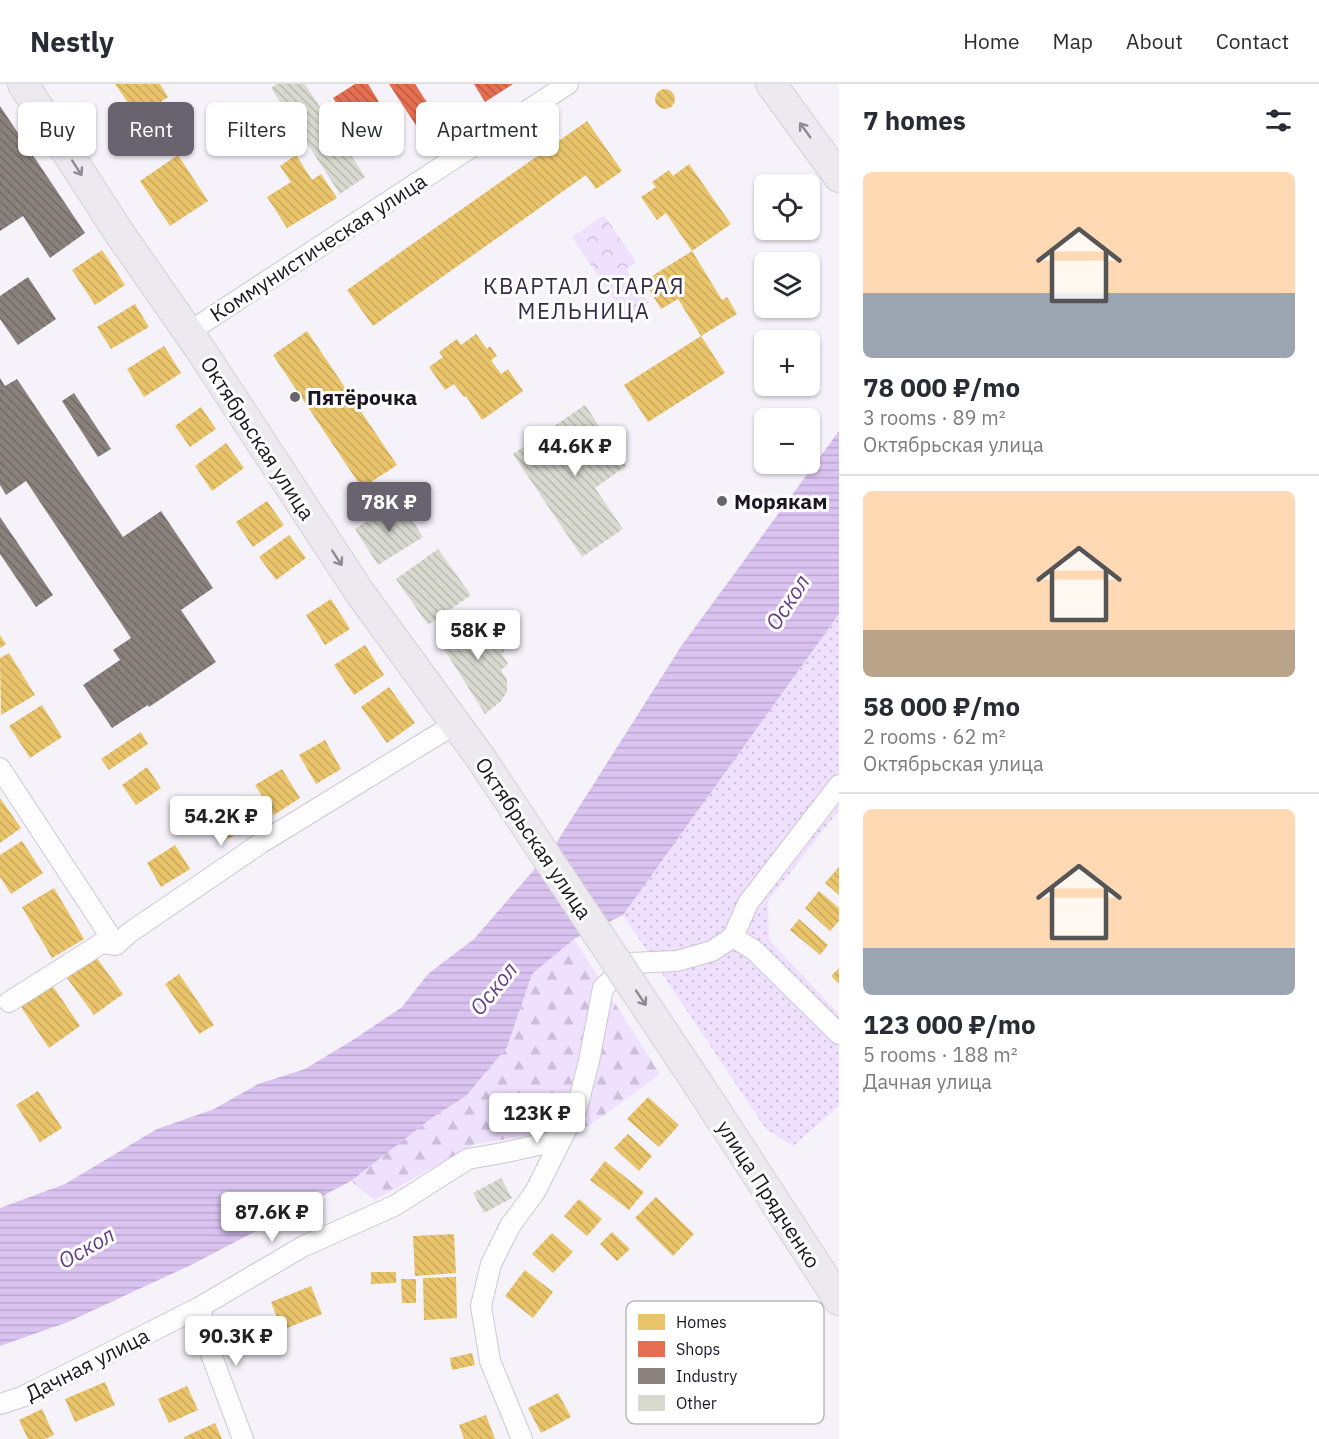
<!DOCTYPE html>
<html lang="en">
<head>
<meta charset="utf-8">
<style>
	body { margin:0; font-family:"IBM Plex Sans",sans-serif; background:#f7f7f7; color:#2b2b33; height:100vh; display:flex; flex-direction:column; font-size:22px; white-space:nowrap }
	* { box-sizing:border-box; margin:0 }
	p { font-size:20px; color:#7c7c81 }
	.icon { flex:none; width:33px; height:33px; fill:none; stroke:currentColor; stroke-width:2; stroke-linecap:round; stroke-linejoin:round }
	.map { position:relative; flex:1; overflow:hidden }
	.drawer { display:flex; flex-direction:column; background:#fff; width:480px }
	.drawer>* { flex:none }
	.banner { position:absolute; left:18px; top:18px; width:570px; height:54px; display:flex; gap:12px }
	.controls { position:absolute; left:754px; top:90px; display:grid; gap:12px }
	.controls a { display:grid; place-items:center; width:66px; height:66px; border-radius:9px; background:#fff; box-shadow:0 2px 4px #0004; font-size:30px }
	.price { position:absolute; translate:-50% -51px; padding:0 14px; border-radius:6px; background:#fff; color:#222; font-size:20px; line-height:39px; filter:drop-shadow(0 2px 3px #0008) }
	.price::after { content:''; position:absolute; left:50%; top:36px; width:18px; height:14px; margin-left:-9px; background:inherit; clip-path:polygon(0 0,100% 0,50% 100%) }
	.price.on { background:#68636e; color:#fff }
	ul { padding:0; list-style:none }
	li { display:grid; align-content:center; gap:12px; height:318px; padding:0 24px }
	li+li { border-top:2px solid #e1e1e2 }
	li span { display:grid; place-items:center; height:186px; border-radius:9px; color:#555 }
	li>.icon { margin-inline-start:auto }
	span .icon { width:108px; height:108px; fill:#fffc; stroke-width:1 }
	li b { font-size:26px }
	h2 { display:flex; justify-content:space-between; align-items:center; height:72px; padding:0 24px; font-size:26px }
	.pill { padding:0 21px; border-radius:9px; background:#fff; box-shadow:0 2px 4px #0004; font-size:21px; line-height:54px }
	.pill.on { background:#68636e; color:#fff }
	header { display:flex; align-items:center; gap:36px; box-sizing:border-box; height:84px; padding:0 30px; background:#fff; border-bottom:2px solid #e1e1e2 }
	header strong { font-size:28px }
	nav { display:flex; gap:33px; margin-inline-start:auto; font-size:21px }
	main { display:flex; flex:1; min-height:0 }
	.map>svg:first-child { display:block }
</style>
</head>
<body>
<header>
<strong>Nestly</strong>
<nav><a>Home</a><a>Map</a><a>About</a><a>Contact</a></nav>
</header>
<main>
<div class="map">
<svg width="839" height="1355" viewBox="0 0 839 1355">
	<defs>
		<pattern id="grass-dots" width="8" height="8" patternUnits="userSpaceOnUse" patternTransform="scale(1.5)"><rect width="8" height="8" fill="#efe0fd"/><path d="M2 2h.1M6 6h.1" fill="none" stroke="#ccbfd9" stroke-width="1.8" stroke-linecap="round"/></pattern>
		<pattern id="forest-firs" width="22" height="20" patternUnits="userSpaceOnUse" patternTransform="scale(1.5)"><rect width="22" height="20" fill="#efe0fd"/><path d="M5 1l3.5 6h-7zM16 11l3.5 6h-7z" fill="#ccbfd9"/></pattern>
		<pattern id="park-crowns" width="20" height="18" patternUnits="userSpaceOnUse" patternTransform="scale(1.5)"><rect width="20" height="18" fill="#efe0fd"/><path d="M2 6a3 3 0 1 1 6 0M12 15a3 3 0 1 1 6 0" fill="none" stroke="#ccbfd9"/></pattern>
		<pattern id="water-rules" width="6" height="5" patternUnits="userSpaceOnUse" patternTransform="scale(1.5)"><rect width="6" height="5" fill="#dac3f0"/><path d="M0 2.5h6" fill="none" stroke="#baa7ce"/></pattern>
		<pattern id="homes-back-hatch" width="6" height="6" patternUnits="userSpaceOnUse" patternTransform="scale(1.5)"><rect width="6" height="6" fill="#e9c46a"/><path d="M-1 5l2 2M0 0l6 6M5-1l2 2" fill="none" stroke="#c7a85c"/></pattern>
		<pattern id="shops-back-hatch" width="6" height="6" patternUnits="userSpaceOnUse" patternTransform="scale(1.5)"><rect width="6" height="6" fill="#e76f51"/><path d="M-1 5l2 2M0 0l6 6M5-1l2 2" fill="none" stroke="#ba5a43"/></pattern>
		<pattern id="industry-back-hatch" width="6" height="6" patternUnits="userSpaceOnUse" patternTransform="scale(1.5)"><rect width="6" height="6" fill="#8a817c"/><path d="M-1 5l2 2M0 0l6 6M5-1l2 2" fill="none" stroke="#706965"/></pattern>
		<pattern id="building-back-hatch" width="6" height="6" patternUnits="userSpaceOnUse" patternTransform="scale(1.5)"><rect width="6" height="6" fill="#d8dad0"/><path d="M-1 5l2 2M0 0l6 6M5-1l2 2" fill="none" stroke="#b9bab2"/></pattern>
	</defs>
	<rect width="100%" height="100%" fill="#f6f2fa"/>
	<path fill="url(#grass-dots)" d="M 839,530 L 839,726 L 768,817 L 769,856 L 839,930 L 839,1022 L 793,1062 L 766,1045 L 623,831 Z"/>
	<path fill="url(#forest-firs)" d="M 574,855 L 660,990 L 589,1042 L 475,1060 L 375,1116 L 351,1097 L 433,1033 L 466,1012 L 507,963 L 532,890 Z"/>
	<path fill="url(#park-crowns)" d="M 604,131 L 636,178 L 626,185 L 649,219 L 626,234 L 572,153 Z"/>
	<path fill="url(#water-rules)" d="M 839,347 L 839,530 L 623,831 L 574,855 L 532,890 L 507,963 L 466,1012 L 433,1033 L 351,1097 L 193,1180 L 68,1238 L 0,1262 L 0,1124 L 65,1100 L 157,1045 L 214,1025 L 258,1000 L 305,985 L 356,954 L 402,923 L 428,890 L 474,855 L 553,764 L 682,561 Z"/>
	<path fill="url(#homes-back-hatch)" d="M 115,0 L 160,0 L 168,13 L 138,33 Z
		M655 15a10 10 0 1 1 20 0a10 10 0 1 1-20 0Z
		M 587,37 L 622,87 L 596,105 L 586,91 L 373,242 L 347,206 Z
		M 178,71 L 208,117 L 170,142 L 140,97 Z
		M 296,71 L 312,96 L 321,90 L 337,114 L 287,144 L 267,113 L 291,98 L 280,82 Z
		M 689,80 L 731,140 L 692,167 L 666,129 L 657,136 L 641,113 L 656,103 L 652,98 L 669,86 L 673,92 Z
		M 102,166 L 125,201 L 95,221 L 72,186 Z
		M 692,167 L 722,216 L 727,213 L 737,230 L 701,252 L 678,215 L 661,225 L 644,197 Z
		M 135,220 L 149,243 L 111,265 L 97,243 Z
		M 307,247 L 397,381 L 362,404 L 273,271 Z
		M 476,250 L 487,265 L 490,262 L 497,272 L 491,276 L 501,290 L 508,285 L 523,307 L 482,336 L 466,312 L 464,313 L 454,300 L 445,306 L 429,283 L 443,273 L 439,268 L 457,255 L 461,261 Z
		M 701,252 L 725,289 L 648,338 L 624,301 Z
		M 164,262 L 181,289 L 144,313 L 127,285 Z
		M 201,323 L 216,345 L 190,363 L 175,342 Z
		M 226,359 L 244,384 L 212,407 L 195,382 Z
		M 267,417 L 284,441 L 253,463 L 236,438 Z
		M 289,451 L 306,474 L 276,496 L 259,473 Z
		M 331,515 L 350,545 L 325,561 L 306,531 Z
		M 0,551 L 6,560 L 0,564 Z
		M 365,561 L 384,591 L 354,611 L 334,581 Z
		M 9,569 L 35,611 L 1,631 L 0,574 Z
		M 389,603 L 415,639 L 387,659 L 361,623 Z
		M 42,621 L 62,653 L 30,674 L 9,642 Z
		M 141,648 L 148,660 L 109,686 L 101,675 Z
		M 325,656 L 341,685 L 316,700 L 299,671 Z
		M 147,683 L 161,704 L 136,721 L 122,701 Z
		M 282,685 L 300,714 L 274,731 L 255,701 Z
		M 0,714 L 21,744 L 0,759 Z
		M 242,714 L 257,738 L 228,755 L 214,731 Z
		M 22,757 L 43,789 L 11,810 L 0,793 L 0,771 Z
		M 175,761 L 190,785 L 161,803 L 147,779 Z
		M 839,783 L 839,811 L 825,799 Z
		M 54,804 L 84,855 L 52,874 L 22,823 Z
		M 819,807 L 839,824 L 839,837 L 830,847 L 805,824 Z
		M 799,835 L 828,861 L 820,871 L 790,846 Z
		M 96,873 L 123,910 L 94,931 L 67,894 Z
		M 839,884 L 839,900 L 831,892 Z
		M 179,890 L 214,941 L 199,950 L 165,900 Z
		M 52,901 L 80,942 L 49,964 L 21,923 Z
		M 38,1007 L 62,1044 L 40,1058 L 16,1021 Z
		M 648,1013 L 679,1041 L 659,1063 L 627,1035 Z
		M 628,1050 L 652,1072 L 639,1087 L 614,1064 Z
		M 605,1077 L 644,1108 L 629,1126 L 590,1096 Z
		M 656,1113 L 694,1150 L 673,1172 L 635,1134 Z
		M 579,1115 L 602,1135 L 587,1152 L 564,1132 Z
		M 612,1148 L 630,1165 L 617,1177 L 600,1160 Z
		M 552,1149 L 573,1168 L 553,1189 L 532,1170 Z
		M 454,1150 L 456,1189 L 415,1192 L 413,1152 Z
		M 525,1186 L 553,1208 L 533,1234 L 505,1212 Z
		M 371,1188 L 396,1188 L 396,1199 L 371,1200 Z
		M 456,1193 L 457,1234 L 424,1236 L 423,1194 Z
		M 401,1195 L 416,1195 L 416,1219 L 402,1219 Z
		M 311,1202 L 322,1230 L 282,1246 L 271,1218 Z
		M 472,1269 L 475,1281 L 452,1286 L 450,1274 Z
		M 105,1298 L 115,1321 L 75,1338 L 65,1315 Z
		M 187,1302 L 198,1326 L 169,1339 L 158,1315 Z
		M 558,1309 L 571,1333 L 541,1349 L 528,1324 Z
		M 42,1325 L 54,1351 L 45,1355 L 28,1355 L 19,1336 Z
		M 486,1331 L 495,1355 L 464,1355 L 459,1341 Z
		M 215,1339 L 222,1355 L 185,1355 L 184,1353 Z"/>
	<path fill="url(#shops-back-hatch)" d="M 355,0 L 368,0 L 379,18 L 348,37 L 333,14 Z
		M 389,0 L 415,0 L 441,40 L 423,52 Z
		M 474,0 L 513,0 L 485,18 Z"/>
	<path fill="url(#industry-back-hatch)" d="M 0,22 L 85,149 L 50,174 L 23,132 L 0,147 Z
		M 28,193 L 56,235 L 18,261 L 0,235 L 0,212 Z
		M 0,294 L 5,302 L 17,295 L 123,453 L 161,427 L 213,504 L 181,526 L 216,578 L 149,623 L 148,621 L 112,644 L 83,601 L 120,576 L 113,566 L 131,554 L 26,397 L 6,411 L 0,401 Z
		M 74,309 L 111,365 L 98,373 L 62,317 Z
		M 0,433 L 53,511 L 36,523 L 0,470 Z"/>
	<path fill="url(#building-back-hatch)" d="M 277,0 L 305,0 L 365,93 L 340,110 L 271,4 Z
		M 585,321 L 626,382 L 595,404 L 623,445 L 582,473 L 513,370 Z
		M 399,416 L 423,453 L 378,481 L 355,445 Z
		M 438,465 L 471,511 L 428,541 L 396,495 Z
		M 477,530 L 505,566 L 502,570 L 508,580 L 501,586 L 507,596 L 507,608 L 501,617 L 485,630 L 439,557 Z
		M 501,1094 L 512,1114 L 484,1129 L 473,1109 Z"/>
	<g fill="none" stroke-linecap="round" stroke-linejoin="round">
		<g stroke="#ccc8d1" stroke-width="22">
			<path id="minor" d="M 189,248 L 568,0
				M 0,684 L 116,861
				M 733,853 L 748,819 L 839,701
				M 733,853 L 754,866 L 839,950
				M 9,918 L 102,859 L 116,861 L 129,849 L 261,759 L 455,640
				M 200,1223 L 211,1270 L 243,1355
				M 0,1320 L 22,1313 L 200,1223 L 302,1163 L 394,1122 L 468,1075 L 502,1069 L 560,1056
				M 522,1355 L 490,1277 L 481,1222 L 491,1180 L 510,1142 L 535,1108 L 577,1024 L 589,977 L 603,904 L 629,879 L 677,877 L 712,867 L 733,853"/>
		</g>
		<g stroke="#d3d0d6" stroke-width="32">
			<path id="primary" d="M 23,0 L 118,147 L 200,265 L 360,509 L 480,673
				M 771,0 L 839,93
				M 700,1003 L 839,1216"/>
		</g>
		<use href="#minor" stroke="#fefdfe" stroke-width="20"/>
		<use href="#primary" stroke="#ece9ef" stroke-width="30"/>
		<g stroke="#d3d0d6" stroke-width="32" stroke-linecap="butt">
			<path id="primary-bridge" d="M 480,673 L 700,1003"/>
		</g>
		<use href="#primary-bridge" stroke="#ece9ef" stroke-width="30"/>
	</g>
	<defs><path id="oneway-shaft" d="M-6 0H5M1.5-3L5.5 0L1.5 3" fill="none" stroke-width="1.6" stroke-linecap="round" stroke-linejoin="round" transform="scale(1.5)"/></defs>
	<g stroke="#8e8a93">
		<use href="#oneway-shaft" transform="translate(805 46) rotate(-126)"/>
		<use href="#oneway-shaft" transform="translate(77 84) rotate(57)"/>
		<use href="#oneway-shaft" transform="translate(337 474) rotate(57)"/>
		<use href="#oneway-shaft" transform="translate(641 914) rotate(56)"/>
	</g>
	<g fill="#68636e" stroke="#fff" stroke-width="2">
		<circle cx="295" cy="313" r="6"/>
		<circle cx="722" cy="417" r="6"/>
	</g>
	<g text-anchor="middle" dominant-baseline="central" stroke-width="6" stroke-linejoin="round" paint-order="stroke">
		<g font-size="21" fill="#1c1622" stroke="#fff">
			<text transform="translate(318 163) rotate(-33)">Коммунистическая улица</text>
			<text transform="translate(258 354) rotate(57)">Октябрьская улица</text>
			<text transform="translate(534 754) rotate(56)">Октябрьская улица</text>
			<text transform="translate(769 1110) rotate(57)">улица Прядченко</text>
			<text transform="translate(87 1280) rotate(-27)">Дачная улица</text>
		</g>
		<g font-size="21" font-weight="bold" fill="#1c1622" stroke="#fff" text-anchor="start">
			<text x="307" y="313">Пятёрочка</text>
			<text x="734" y="417">Морякам</text>
		</g>
		<g font-size="22" letter-spacing="1.5" fill="#392b45" stroke="#fff">
			<text x="584" y="201">КВАРТАЛ СТАРАЯ<tspan x="584" dy="25">МЕЛЬНИЦА</tspan></text>
		</g>
		<g font-size="22" font-style="italic" fill="#653d86" stroke="#fff">
			<text transform="translate(787 518) rotate(-57)">Оскол</text>
			<text transform="translate(493 904) rotate(-51)">Оскол</text>
			<text transform="translate(86 1163) rotate(-30)">Оскол</text>
		</g>
	</g>
	<rect x="626" y="1217" width="198" height="123" rx="9" fill="#fff" stroke="#bbb9bd" stroke-width="1.5"/>
	<rect x="638" y="1230" width="27" height="16" fill="#e9c46a"/>
	<rect x="638" y="1257" width="27" height="16" fill="#e76f51"/>
	<rect x="638" y="1284" width="27" height="16" fill="#8a817c"/>
	<rect x="638" y="1311" width="27" height="16" fill="#d8dad0"/>
	<g font-size="16" fill="#1c1622">
		<text x="676" y="1244">Homes</text>
		<text x="676" y="1271">Shops</text>
		<text x="676" y="1298">Industry</text>
		<text x="676" y="1325">Other</text>
	</g>
</svg>
<div class="controls">
<a><svg class="icon" aria-label="locate" viewBox="0 0 24 24"><circle cx="12" cy="12" r="6"/><path d="M12 2v4M12 18v4M2 12h4M18 12h4"/></svg></a>
<a><svg class="icon" aria-label="layers" viewBox="0 0 24 24"><path d="M12 4l9 5-9 5-9-5zM3 14l9 5 9-5"/></svg></a>
<a>+</a>
<a>−</a>
</div>
<b class="price" style="left:575px;top:393px">44.6K ₽</b>
<b class="price on" style="left:389px;top:449px">78K ₽</b>
<b class="price" style="left:478px;top:577px">58K ₽</b>
<b class="price" style="left:221px;top:763px">54.2K ₽</b>
<b class="price" style="left:537px;top:1060px">123K ₽</b>
<b class="price" style="left:272px;top:1159px">87.6K ₽</b>
<b class="price" style="left:236px;top:1283px">90.3K ₽</b>
<div class="banner">
<a class="pill">Buy</a>
<a class="pill on">Rent</a>
<a class="pill">Filters</a>
<a class="pill">New</a>
<a class="pill">Apartment</a>
</div>
</div>
<section class="drawer">
<h2>7 homes<svg class="icon" aria-label="filters" viewBox="0 0 24 24"><path d="M4 7h16M4 17h16"/><circle cx="9" cy="7" r="2"/><circle cx="15" cy="17" r="2"/></svg></h2>
<ul>
<li><span style="background:linear-gradient(#ffd9b3 65%,#9aa5b1 0)"><svg class="icon" aria-label="home" viewBox="0 0 24 24"><path d="M3 11l9-7 9 7M6 9v11h12V9"/></svg></span><div><b>78 000 ₽/mo</b><p>3 rooms · 89 m²</p><p>Октябрьская улица</p></div></li>
<li><span style="background:linear-gradient(#ffd9b3 75%,#b9a48a 0)"><svg class="icon" aria-label="home" viewBox="0 0 24 24"><path d="M3 11l9-7 9 7M6 9v11h12V9"/></svg></span><div><b>58 000 ₽/mo</b><p>2 rooms · 62 m²</p><p>Октябрьская улица</p></div></li>
<li><span style="background:linear-gradient(#ffd9b3 75%,#9aa5b1 0)"><svg class="icon" aria-label="home" viewBox="0 0 24 24"><path d="M3 11l9-7 9 7M6 9v11h12V9"/></svg></span><div><b>123 000 ₽/mo</b><p>5 rooms · 188 m²</p><p>Дачная улица</p></div></li>
</ul>
</section>
</main>
</body>
</html>
